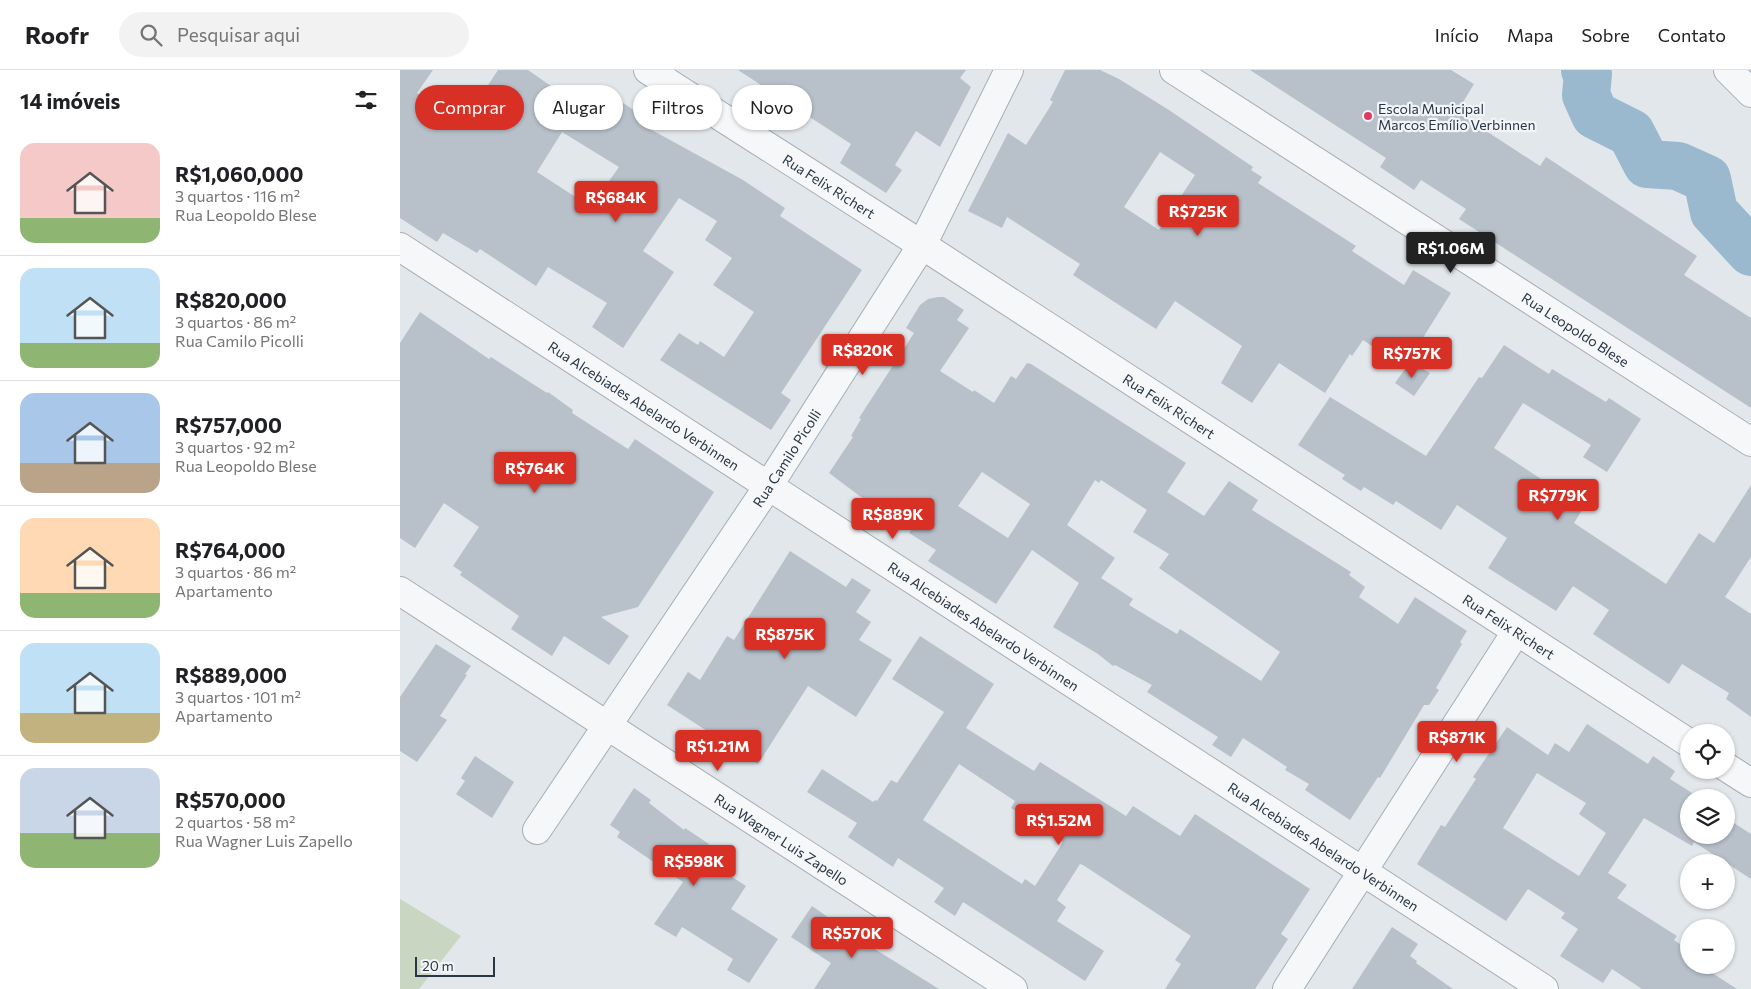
<!DOCTYPE html>
<html lang="pt">
<head>
<meta charset="utf-8">
<style>
	body { margin:0; font-family:Commissioner,sans-serif; background:#f2f2f2; color:#202124; height:100vh; display:flex; flex-direction:column; font-size:19px; white-space:nowrap }
	* { box-sizing:border-box; margin:0 }
	p { font-size:16px; color:#757577 }
	.icon { flex:none; width:28px; height:28px; fill:none; stroke:currentColor; stroke-width:2; stroke-linecap:round; stroke-linejoin:round }
	.map { position:relative; flex:1; overflow:hidden }
	.panel { display:flex; flex-direction:column; background:#fff; width:400px }
	.panel>* { flex:none }
	.guide { position:absolute; left:15px; top:15px; width:475px; height:45px; display:flex; gap:10px }
	.controls { position:absolute; left:1280px; top:654px; display:grid; gap:10px }
	.controls a { display:grid; place-items:center; width:55px; height:55px; border-radius:50%; background:#fff; box-shadow:0 1px 4px #0004; font-size:25px }
	.scale { position:absolute; left:15px; bottom:12px; width:80px; box-sizing:border-box; padding-left:5px; border:2px solid #283645; border-top:0; font-size:14px; line-height:18px; white-space:nowrap; color:#283645; -webkit-text-stroke:4px #f2f5f8; paint-order:stroke }
	.price { position:absolute; translate:-50% -42px; padding:0 11px; border-radius:5px; background:#d93025; color:#fff; font-size:16px; line-height:32px; filter:drop-shadow(0 1px 2px #0008) }
	.price::after { content:''; position:absolute; left:50%; top:30px; width:15px; height:11px; margin-left:-8px; background:inherit; clip-path:polygon(0 0,100% 0,50% 100%) }
	.price.active { background:#222; color:#fff }
	ul { padding:0; list-style:none }
	li { display:flex; align-items:center; gap:15px; height:125px; padding:0 20px }
	li+li { border-top:1px solid #e0e0e0 }
	li span { display:grid; place-items:center; flex:none; width:140px; height:100px; border-radius:15px; color:#555 }
	li>.icon { margin-inline-start:auto }
	span .icon { width:60px; height:60px; fill:#fffc; stroke-width:1 }
	li b { font-size:21px }
	h2 { display:flex; justify-content:space-between; align-items:center; height:60px; padding:0 20px; font-size:21px }
	.pill { padding:0 18px; border-radius:22px; background:#fff; box-shadow:0 1px 4px #0004; font-size:18px; line-height:45px }
	.pill.active { background:#d93025; color:#fff }
	header { display:flex; align-items:center; gap:30px; box-sizing:border-box; height:70px; padding:0 25px; background:#fff; border-bottom:1px solid #e0e0e0 }
	header strong { font-size:24px }
	nav { display:flex; gap:28px; margin-inline-start:auto; font-size:18px }
	.search { width:350px; height:45px; background:#f2f2f2; display:flex; align-items:center; gap:12px; box-sizing:border-box; padding:0 18px; border-radius:28px; color:#757577; font-size:19px }
	main { display:flex; flex:1; min-height:0 }
	.map>svg:first-child { display:block }
</style>
</head>
<body>
<header>
<strong>Roofr</strong>
<div class="search"><svg class="icon" aria-label="search" viewBox="0 0 24 24"><circle cx="10" cy="10" r="6"/><path d="M15 15l6 6"/></svg>Pesquisar aqui</div>
<nav><a>Início</a><a>Mapa</a><a>Sobre</a><a>Contato</a></nav>
</header>
<main>
<section class="panel">
<h2>14 imóveis<svg class="icon" aria-label="filters" viewBox="0 0 24 24"><path d="M4 7h16M4 17h16"/><circle cx="9" cy="7" r="2"/><circle cx="15" cy="17" r="2"/></svg></h2>
<ul>
<li><span style="background:linear-gradient(#f6c9c9 75%,#8fb573 0)"><svg class="icon" aria-label="home" viewBox="0 0 24 24"><path d="M3 11l9-7 9 7M6 9v11h12V9"/></svg></span><div><b>R$1,060,000</b><p>3 quartos · 116 m²</p><p>Rua Leopoldo Blese</p></div></li>
<li><span style="background:linear-gradient(#bfe0f5 75%,#8fb573 0)"><svg class="icon" aria-label="home" viewBox="0 0 24 24"><path d="M3 11l9-7 9 7M6 9v11h12V9"/></svg></span><div><b>R$820,000</b><p>3 quartos · 86 m²</p><p>Rua Camilo Picolli</p></div></li>
<li><span style="background:linear-gradient(#a9c7e8 70%,#b9a48a 0)"><svg class="icon" aria-label="home" viewBox="0 0 24 24"><path d="M3 11l9-7 9 7M6 9v11h12V9"/></svg></span><div><b>R$757,000</b><p>3 quartos · 92 m²</p><p>Rua Leopoldo Blese</p></div></li>
<li><span style="background:linear-gradient(#ffd9b3 75%,#8fb573 0)"><svg class="icon" aria-label="home" viewBox="0 0 24 24"><path d="M3 11l9-7 9 7M6 9v11h12V9"/></svg></span><div><b>R$764,000</b><p>3 quartos · 86 m²</p><p>Apartamento</p></div></li>
<li><span style="background:linear-gradient(#bfe0f5 70%,#c2b280 0)"><svg class="icon" aria-label="home" viewBox="0 0 24 24"><path d="M3 11l9-7 9 7M6 9v11h12V9"/></svg></span><div><b>R$889,000</b><p>3 quartos · 101 m²</p><p>Apartamento</p></div></li>
<li><span style="background:linear-gradient(#c9d6e8 65%,#8fb573 0)"><svg class="icon" aria-label="home" viewBox="0 0 24 24"><path d="M3 11l9-7 9 7M6 9v11h12V9"/></svg></span><div><b>R$570,000</b><p>2 quartos · 58 m²</p><p>Rua Wagner Luis Zapello</p></div></li>
</ul>
</section>
<div class="map">
<svg width="1351" height="919" viewBox="0 0 1351 919">
	<rect width="100%" height="100%" fill="#e2e7eb"/>
	<path fill="#c9d6c2" d="M 0,829 L 61,866 L 19,919 L 0,919 Z"/>
	<g fill="none" stroke-linecap="round" stroke-linejoin="round">
		<path stroke="#9ab9ce" stroke-width="48" d="M 1185,0 L 1188,4 L 1186,25 L 1195,45 L 1231,63 L 1247,94 L 1278,96 L 1307,109 L 1314,142 L 1351,182"/>
	</g>
	<path fill="#b8c0ca" fill-rule="evenodd" d="M 0,0 L 33,0 L 17,23 L 63,53 L 98,0 L 128,0 L 191,44 L 206,21 L 245,48 L 241,54 L 343,110 L 385,138 L 380,146 L 462,200 L 381,323 L 391,330 L 371,360 L 260,290 L 279,263 L 298,275 L 300,271 L 324,287 L 354,242 L 313,215 L 332,188 L 305,170 L 317,151 L 279,128 L 243,181 L 274,202 L 223,278 L 192,257 L 207,233 L 148,197 L 136,216 L 80,179 L 77,183 L 43,163 L 37,172 L 0,148 ZM 162,62 L 219,97 L 192,135 L 190,134 L 188,135 L 137,102 Z
		M 338,0 L 566,0 L 560,8 L 571,17 L 540,77 L 516,61 L 495,95 L 502,100 L 486,123 L 440,93 L 451,74 Z
		M 665,0 L 700,0 L 719,9 L 769,40 L 853,97 L 851,100 L 862,107 L 858,113 L 956,176 L 952,181 L 1004,215 L 1013,200 L 1051,223 L 1004,298 L 963,270 L 952,286 L 950,284 L 925,323 L 879,293 L 852,333 L 821,313 L 842,276 L 775,231 L 756,259 L 673,205 L 680,194 L 607,147 L 602,158 L 568,141 L 608,63 L 626,75 L 653,32 L 650,30 ZM 760,82 L 795,105 L 759,160 L 724,137 Z
		M 850,0 L 1051,0 L 1074,14 L 1057,42 L 1140,96 L 1146,87 L 1297,186 L 1284,205 L 1351,248 L 1351,338 L 1059,149 L 1066,139 L 1021,110 L 1014,120 L 980,97 L 986,88 Z
		M 538,227 L 544,227 L 564,240 L 557,250 L 569,258 L 540,301 L 573,322 L 574,320 L 594,333 L 611,306 L 616,309 L 627,293 L 631,294 L 786,393 L 767,422 L 804,446 L 829,411 L 858,430 L 852,440 L 951,502 L 949,505 L 965,517 L 959,527 L 998,554 L 1015,527 L 1067,561 L 1060,572 L 1062,574 L 1036,618 L 1039,620 L 1029,635 L 1024,635 L 980,708 L 978,707 L 950,750 L 905,720 L 909,714 L 885,700 L 887,697 L 843,668 L 831,687 L 812,675 L 818,667 L 747,622 L 752,615 L 715,595 L 713,596 L 698,584 L 653,557 L 679,513 L 632,480 L 596,534 L 528,491 L 536,480 L 509,463 L 514,456 L 461,427 L 429,403 L 453,367 L 451,366 L 461,349 L 459,348 L 514,263 L 506,258 L 520,235 L 528,229 ZM 582,402 L 630,434 L 608,468 L 558,436 ZM 695,410 L 699,413 L 701,410 L 747,440 L 733,462 L 769,484 L 759,498 L 880,582 L 861,611 L 780,559 L 777,564 L 729,535 L 733,529 L 701,508 L 715,488 L 667,455 Z
		M 20,242 L 89,289 L 91,287 L 147,323 L 148,322 L 173,340 L 172,343 L 228,379 L 235,369 L 314,422 L 238,537 L 201,547 L 229,566 L 209,595 L 164,566 L 152,586 L 111,559 L 119,546 L 60,505 L 62,502 L 53,496 L 79,457 L 44,433 L 15,478 L 0,468 L 0,273 Z
		M 1104,275 L 1149,304 L 1152,299 L 1206,332 L 1209,328 L 1241,349 L 1207,402 L 1183,387 L 1191,375 L 1123,333 L 1094,378 L 1184,437 L 1174,453 L 1266,514 L 1299,463 L 1314,473 L 1351,415 L 1351,487 L 1325,527 L 1351,544 L 1351,647 L 1326,629 L 1329,623 L 1282,594 L 1269,614 L 1193,564 L 1209,540 L 1173,516 L 1156,541 L 1088,498 L 1107,468 L 1057,435 L 1041,460 L 996,431 L 993,435 L 964,417 L 961,421 L 942,409 L 945,405 L 898,375 L 930,327 L 1026,386 L 1079,307 L 1082,308 Z
		M 1010,292 L 1030,303 L 1014,326 L 995,313 Z
		M 390,481 L 446,517 L 452,508 L 471,520 L 456,542 L 471,552 L 459,570 L 492,590 L 456,647 L 408,616 L 358,694 L 267,635 L 288,602 L 300,610 L 327,566 L 334,570 Z
		M 520,566 L 594,614 L 566,658 L 634,701 L 640,692 L 726,746 L 733,736 L 780,766 L 795,744 L 910,819 L 881,864 L 888,869 L 855,919 L 765,919 L 781,894 L 775,890 L 791,866 L 683,795 L 680,794 L 657,830 L 666,837 L 657,851 L 704,881 L 685,911 L 563,832 L 555,846 L 534,832 L 544,818 L 498,788 L 493,797 L 448,767 L 457,753 L 407,722 L 422,699 L 473,732 L 475,730 L 477,731 L 491,710 L 497,713 L 544,642 L 492,609 ZM 559,694 L 615,731 L 611,738 L 663,772 L 635,816 L 625,809 L 622,814 L 523,750 Z
		M 36,574 L 71,596 L 65,604 L 67,605 L 40,646 L 47,650 L 17,692 L 0,681 L 0,627 Z
		M 1187,654 L 1248,694 L 1253,686 L 1275,701 L 1270,709 L 1300,728 L 1289,728 L 1289,765 L 1326,765 L 1326,748 L 1351,764 L 1351,809 L 1294,772 L 1292,776 L 1244,748 L 1208,803 L 1227,815 L 1217,828 L 1277,866 L 1274,870 L 1289,880 L 1289,895 L 1300,895 L 1337,919 L 1242,919 L 1212,899 L 1203,913 L 1160,886 L 1178,859 L 1161,848 L 1165,843 L 1128,819 L 1106,851 L 1017,794 L 1041,755 L 1045,757 L 1076,709 L 1073,707 L 1107,657 L 1148,685 L 1155,673 L 1169,682 ZM 1137,703 L 1186,733 L 1179,744 L 1206,763 L 1179,806 L 1103,758 Z
		M 75,686 L 114,712 L 92,748 L 56,724 L 65,711 L 61,708 Z
		M 234,718 L 251,730 L 249,733 L 284,760 L 285,758 L 309,774 L 300,786 L 346,816 L 331,839 L 378,869 L 349,913 L 327,900 L 333,889 L 282,857 L 276,867 L 254,854 L 283,812 L 217,767 L 220,762 L 210,755 Z
		M 412,836 L 465,873 L 539,919 L 414,919 L 431,893 L 391,867 Z
		M 992,857 L 1018,874 L 1010,886 L 1017,891 L 1016,893 L 1053,919 L 952,919 Z"/>
	<g fill="none" stroke-linecap="round" stroke-linejoin="round">
		<g stroke="#a6aeb6" stroke-width="30">
			<g id="minor">
				<path id="s1" d="M 248,0 L 522,175 L 1289,673"/>
				<path id="s2" d="M 774,0 L 1351,372"/>
				<path d="M 1328,0 L 1351,23"/>
				<path id="s3" d="M 0,177 L 1144,919"/>
				<path id="s4" d="M 0,521 L 613,919"/>
				<path d="M 1326,697 L 1351,713"/>
				<path id="s5" d="M 137,760 L 369,415 L 522,175 L 609,0"/>
				<path d="M 887,919 L 1116,562"/>
			</g>
		</g>
		<use href="#minor" stroke="#f5f7f9" stroke-width="28"/>
	</g>
	<circle fill="#db3c66" stroke="#f2f5f8" stroke-width="2" cx="968" cy="46" r="5"/>
	<g text-anchor="middle" dominant-baseline="central" stroke-width="4.5" stroke-linejoin="round" paint-order="stroke">
		<g font-size="14" fill="#283645" stroke="#f2f5f8" text-anchor="start">
			<text x="978" y="38">Escola Municipal<tspan x="978" dy="16">Marcos Emílio Verbinnen</tspan></text>
		</g>
		<g font-size="14" fill="#283645" stroke="#f2f5f8">
			<text stroke="none"><textPath href="#s1" startOffset="215">Rua Felix Richert</textPath></text>
			<text stroke="none"><textPath href="#s2" startOffset="478">Rua Leopoldo Blese</textPath></text>
			<text stroke="none"><textPath href="#s3" startOffset="291">Rua Alcebiades Abelardo Verbinnen</textPath></text>
			<text stroke="none"><textPath href="#s1" startOffset="620">Rua Felix Richert</textPath></text>
			<text stroke="none"><textPath href="#s5" startOffset="448">Rua Camilo Picolli</textPath></text>
			<text stroke="none"><textPath href="#s3" startOffset="696">Rua Alcebiades Abelardo Verbinnen</textPath></text>
			<text stroke="none"><textPath href="#s1" startOffset="1025">Rua Felix Richert</textPath></text>
			<text stroke="none"><textPath href="#s4" startOffset="455">Rua Wagner Luis Zapello</textPath></text>
			<text stroke="none"><textPath href="#s3" startOffset="1101">Rua Alcebiades Abelardo Verbinnen</textPath></text>
		</g>
	</g>
</svg>
<div class="controls">
<a><svg class="icon" aria-label="locate" viewBox="0 0 24 24"><circle cx="12" cy="12" r="6"/><path d="M12 2v4M12 18v4M2 12h4M18 12h4"/></svg></a>
<a><svg class="icon" aria-label="layers" viewBox="0 0 24 24"><path d="M12 4l9 5-9 5-9-5zM3 14l9 5 9-5"/></svg></a>
<a>+</a>
<a>−</a>
</div>
<div class="scale">20 m</div>
<b class="price" style="left:216px;top:153px">R$684K</b>
<b class="price" style="left:798px;top:167px">R$725K</b>
<b class="price active" style="left:1051px;top:204px">R$1.06M</b>
<b class="price" style="left:463px;top:306px">R$820K</b>
<b class="price" style="left:1012px;top:309px">R$757K</b>
<b class="price" style="left:135px;top:424px">R$764K</b>
<b class="price" style="left:1158px;top:451px">R$779K</b>
<b class="price" style="left:493px;top:470px">R$889K</b>
<b class="price" style="left:385px;top:590px">R$875K</b>
<b class="price" style="left:1057px;top:693px">R$871K</b>
<b class="price" style="left:318px;top:702px">R$1.21M</b>
<b class="price" style="left:659px;top:776px">R$1.52M</b>
<b class="price" style="left:294px;top:817px">R$598K</b>
<b class="price" style="left:452px;top:889px">R$570K</b>
<div class="guide">
<a class="pill active">Comprar</a>
<a class="pill">Alugar</a>
<a class="pill">Filtros</a>
<a class="pill">Novo</a>
</div>
</div>
</main>
</body>
</html>
